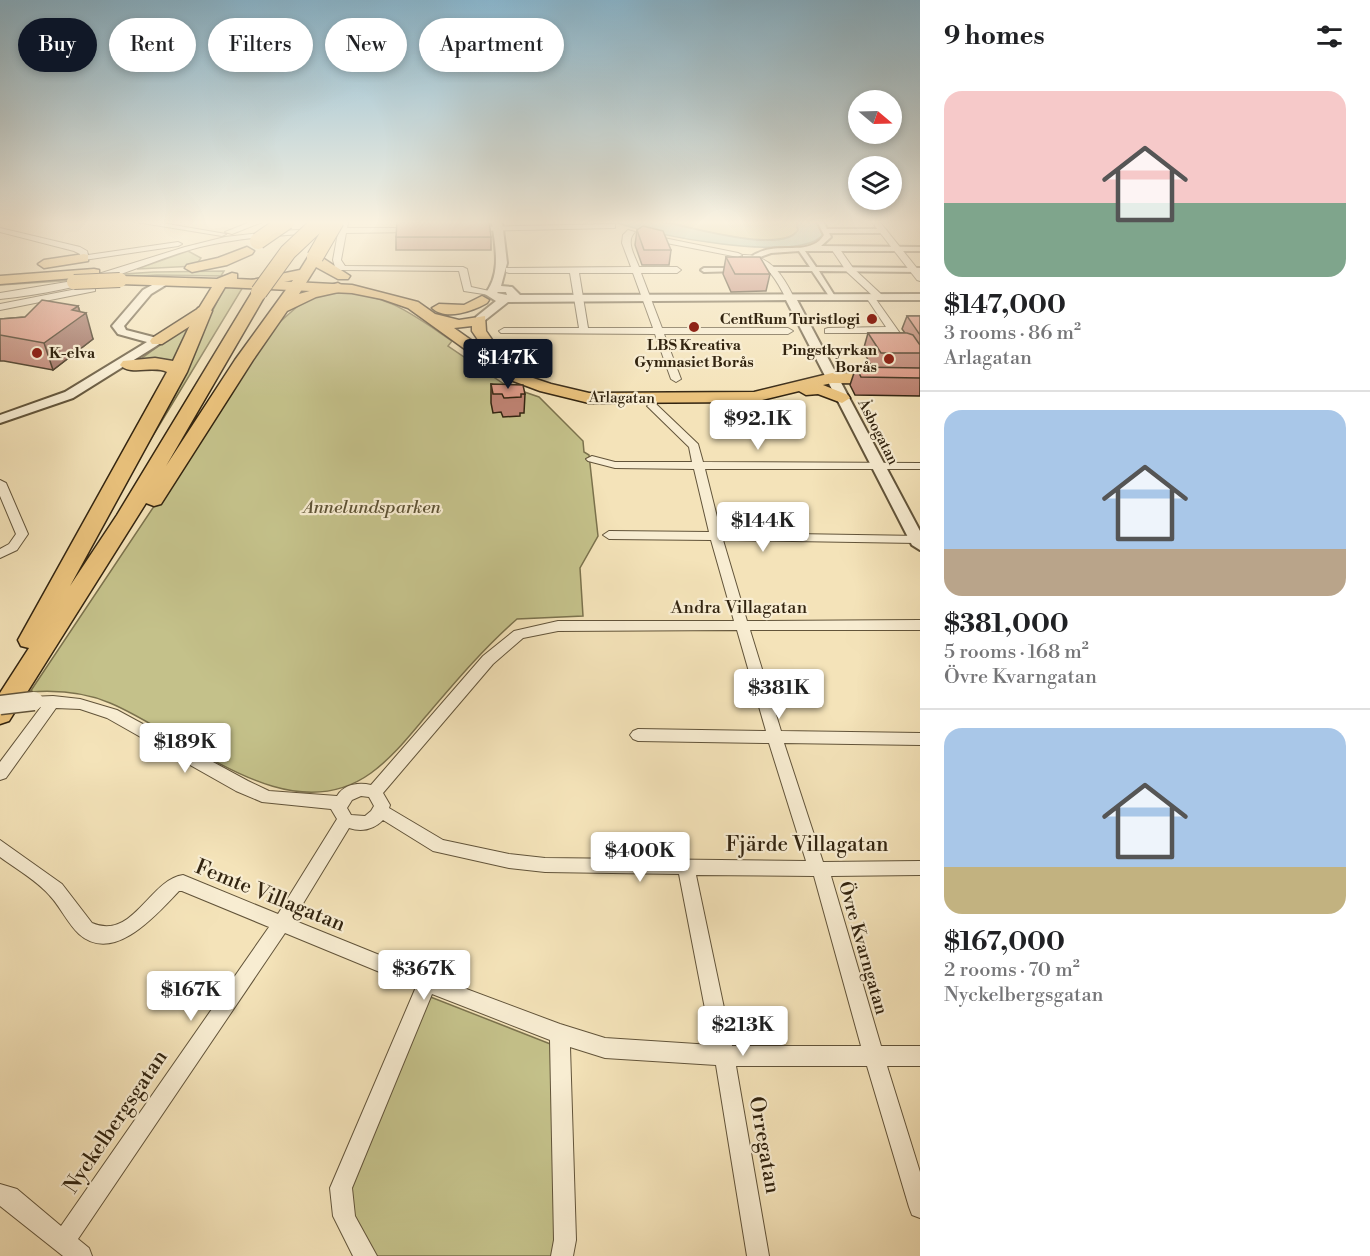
<!DOCTYPE html>
<html lang="en">
<head>
<meta charset="utf-8">
<style>
	body { margin:0; font-family:"Libre Bodoni",serif; background:#f6f6f6; color:#202124; height:100vh; display:flex; flex-direction:column; font-size:22px; white-space:nowrap }
	* { box-sizing:border-box; margin:0 }
	p { font-size:20px; color:#757577 }
	.icon { flex:none; width:33px; height:33px; fill:none; stroke:currentColor; stroke-width:2; stroke-linecap:round; stroke-linejoin:round }
	.map { position:relative; flex:1; overflow:hidden }
	.panel { display:flex; flex-direction:column; background:#fff; width:450px }
	.panel>* { flex:none }
	.banner { position:absolute; left:18px; top:18px; width:570px; height:54px; display:flex; gap:12px }
	.needle { width:39px; rotate:109deg }
	.buttons { position:absolute; left:848px; top:90px; display:grid; gap:12px }
	.buttons a { display:grid; place-items:center; width:54px; height:54px; border-radius:50%; background:#fff; box-shadow:0 3px 9px #0003; font-size:30px }
	.price { position:absolute; translate:-50% -51px; padding:0 14px; border-radius:6px; background:#fff; color:#222; font-size:20px; line-height:39px; filter:drop-shadow(0 2px 3px #0008) }
	.price::after { content:''; position:absolute; left:50%; top:36px; width:18px; height:14px; margin-left:-9px; background:inherit; clip-path:polygon(0 0,100% 0,50% 100%) }
	.price.on { background:#111827; color:#fff }
	ul { padding:0; list-style:none }
	li { display:grid; align-content:center; gap:12px; height:318px; padding:0 24px }
	li+li { border-top:2px solid #e0e0e0 }
	li span { display:grid; place-items:center; height:186px; border-radius:18px; color:#555 }
	li>.icon { margin-inline-start:auto }
	span .icon { width:108px; height:108px; fill:#fffc; stroke-width:1 }
	li b { font-size:26px }
	h2 { display:flex; justify-content:space-between; align-items:center; height:72px; padding:0 24px; font-size:26px }
	.tag { padding:0 21px; border-radius:27px; background:#fff; box-shadow:0 3px 9px #0003; font-size:21px; line-height:54px }
	.tag.on { background:#111827; color:#fff }
	main { display:flex; flex:1; min-height:0 }
	.map>svg:first-child { display:block }
</style>
</head>
<body>
<main>
<div class="map">
<svg width="920" height="1256" viewBox="0 0 920 1256">
	<rect width="100%" height="100%" fill="#f4e3b9"/>
	<filter id="stains"><feTurbulence type="fractalNoise" baseFrequency=".00333" numOctaves="4"/><feColorMatrix values="0 0 0 0 .2 0 0 0 0 .09 0 0 0 0 .02 0 0 0 .5 -.17"/></filter>
	<radialGradient id="worn" r=".72"><stop offset=".6" stop-color="#630" stop-opacity="0"/><stop offset="1" stop-color="#630" stop-opacity=".3"/></radialGradient>
	<path fill="#c4c18a" stroke="#7b724d" stroke-width="1.5" d="M 663,221 L 796,221 L 798,230 C 784,254 687,227 663,221 Z
		M 188,251 L 201,258 L 195,266 L 137,269 Z
		M 224,271 L 221,276 L 157,275 L 0,285 L 0,282 L 154,272 Z
		M 225,286 L 243,287 L 140,457 Z
		M 337,292 C 388,294 412,314 452,341 L 448,346 L 507,386 L 539,397 L 583,441 L 584,452 L 589,455 L 598,536 L 580,568 L 583,616 L 517,619 C 484,648 456,681 427,715 C 410,735 393,757 371,773 C 287,834 185,734 110,703 C 84,692 57,690 30,692 L 273,328 L 307,298 Z
		M 193,321 L 174,363 L 138,361 Z
		M 428,996 L 553,1045 L 557,1237 L 554,1256 L 376,1256 L 353,1222 L 348,1189 Z"/>
	<path fill="#9cbeae" stroke="#72806f" stroke-width="1.5" d="M 612,221 C 626,221 640,220 654,221 C 681,223 782,257 798,230 L 796,221 L 817,221 L 823,234 C 804,265 643,234 612,221 Z"/>
	<g fill="none" stroke-linecap="round" stroke-linejoin="round">
		<g stroke="#62543a" stroke-width="4">
			<path id="pedestrian" d="M 817,221 L 823,221 L 827,229 L 883,229 L 886,231 L 883,233 L 829,233 L 831,237 L 821,246 L 920,247 L 920,251 L 805,251 L 816,267 L 920,268 L 920,272 L 819,271 L 836,298 L 833,300 L 831,299 L 812,271 L 761,271 L 758,269 L 761,267 L 810,267 L 799,251 L 771,253 L 752,260 L 749,258 C 755,254 763,250 771,249 C 789,246 813,253 824,235 Z
				M 737,268 L 740,270 L 739,271 L 704,272 L 701,270 L 704,268 Z"/>
		</g>
		<g stroke="#62543a" stroke-width="2">
			<path id="minor" d="M 130,221 L 150,221 L 226,234 L 222,236 Z
				M 253,221 L 265,221 L 232,234 L 225,232 Z
				M 343,221 L 348,223 L 347,228 L 413,228 L 417,230 L 413,232 L 346,233 L 341,260 L 345,266 L 463,267 L 467,269 L 471,287 L 494,292 L 490,295 L 464,291 L 459,271 L 340,270 L 335,267 L 333,260 L 338,233 L 332,233 C 288,234 243,237 200,247 C 173,254 147,265 121,274 C 82,286 41,295 0,299 L 0,293 L 79,280 L 185,247 L 225,237 L 278,231 L 339,228 Z
				M 871,221 L 879,221 L 920,272 L 920,281 L 917,280 Z
				M 615,224 L 615,228 L 612,228 L 474,231 L 470,229 L 474,227 Z
				M 0,228 L 80,247 L 87,251 L 88,255 L 178,242 L 182,244 L 178,246 L 84,260 L 80,258 L 80,254 L 74,251 L 0,232 Z
				M 628,230 L 635,232 C 625,241 635,256 639,267 L 677,267 L 681,270 L 677,273 L 641,273 L 662,328 L 788,328 L 793,331 L 788,334 L 664,334 L 681,379 L 676,382 L 671,379 L 655,334 L 501,333 L 499,331 L 504,328 L 579,328 L 570,273 L 509,273 L 506,272 L 506,268 L 631,267 L 622,243 L 623,235 ZM 579,273 L 633,273 L 653,328 L 588,328 Z
				M 649,235 L 738,253 L 742,255 L 738,257 L 646,239 L 646,235 Z
				M 833,248 L 839,248 L 853,268 L 882,295 L 882,299 L 875,298 L 909,346 L 907,348 L 901,348 L 890,333 L 825,333 L 825,329 L 828,328 L 886,327 L 866,297 L 872,295 L 847,272 L 832,250 Z
				M 743,255 C 770,254 784,277 794,298 L 793,300 L 787,300 C 774,277 771,266 743,259 Z
				M 92,286 L 95,287 L 95,291 L 0,310 L 0,304 Z
				M 652,403 L 656,404 L 698,444 L 703,462 L 920,463 L 920,469 L 705,469 L 721,533 L 920,536 L 920,542 L 917,543 L 723,540 L 747,621 L 920,620 L 920,630 L 750,630 L 781,731 L 920,733 L 920,745 L 784,743 L 823,862 L 920,861 L 920,875 L 831,876 L 881,1046 L 920,1046 L 920,1066 L 887,1066 L 920,1172 L 920,1218 L 912,1215 L 909,1207 L 867,1066 L 736,1066 L 769,1256 L 747,1256 L 716,1065 L 605,1058 L 570,1047 L 576,1240 L 573,1256 L 551,1256 L 554,1240 L 550,1040 L 432,994 L 352,1188 L 355,1216 L 377,1256 L 353,1256 L 333,1216 L 330,1188 L 416,987 L 285,933 L 78,1239 L 89,1248 L 92,1256 L 63,1256 L 0,1206 L 0,1184 L 17,1189 L 61,1226 L 269,927 L 182,891 L 179,891 C 157,914 114,965 79,934 C 68,924 61,908 51,897 C 38,881 16,869 0,857 L 0,840 L 62,884 L 92,923 C 133,941 149,880 183,875 L 278,914 L 337,819 L 331,809 L 262,802 L 236,791 L 107,718 L 80,709 L 56,708 L 6,778 L 0,780 L 0,762 L 41,707 L 29,705 L 27,701 L 29,697 L 53,696 L 80,699 L 117,710 L 248,781 L 269,791 L 337,796 C 344,784 359,782 371,785 L 483,656 L 514,631 L 558,621 L 734,621 L 711,540 L 609,539 L 603,535 L 609,531 L 709,532 L 694,469 L 615,468 L 588,461 L 586,459 L 592,456 L 615,462 L 692,462 L 689,447 L 647,406 ZM 737,630 L 766,731 L 638,729 L 633,731 L 630,735 L 633,739 L 638,741 L 769,743 L 806,861 L 545,858 L 509,854 L 443,840 L 389,808 L 390,805 L 383,793 L 493,664 L 523,638 L 558,631 ZM 361,796 L 369,797 L 374,806 L 371,811 L 365,816 L 351,815 L 347,808 L 352,800 ZM 383,820 L 433,851 L 509,868 L 545,872 L 679,874 L 712,1045 L 605,1038 L 560,1024 L 429,975 L 293,920 L 349,828 C 361,832 373,830 383,820 ZM 696,875 L 814,876 L 861,1046 L 732,1046 Z
				M 0,480 L 6,483 L 28,534 L 17,550 L 0,558 L 0,549 L 9,544 L 16,534 L 0,496 Z"/>
		</g>
		<g stroke="#62543a" stroke-width="4">
			<path id="tertiary" d="M 492,221 L 502,221 L 507,263 L 501,286 L 512,287 L 520,295 L 920,294 L 920,300 L 797,300 L 920,531 L 920,550 L 912,545 L 786,300 L 508,302 L 484,321 L 476,321 L 476,317 L 496,301 L 485,294 C 502,273 495,246 492,221 ZM 506,292 L 507,295 L 497,293 L 498,292 Z
				M 165,278 L 174,280 L 151,294 L 124,326 L 126,330 L 161,339 L 161,343 L 73,398 L 0,423 L 0,415 L 65,392 L 147,342 L 118,334 L 112,326 L 143,290 Z"/>
		</g>
		<g stroke="#322410" stroke-width="3">
			<path id="primary" d="M 84,254 L 88,255 L 88,261 L 44,268 L 38,264 L 44,260 Z
				M 94,269 L 99,270 L 99,276 L 0,284 L 0,276 Z
				M 232,273 L 237,274 L 237,279 L 352,285 L 418,302 L 435,314 L 459,320 L 485,316 L 486,331 L 504,357 L 500,361 L 515,372 L 551,384 L 589,393 L 754,392 L 832,373 L 920,374 L 920,384 L 832,383 L 823,385 L 848,395 L 850,398 L 842,403 L 818,394 L 806,395 L 799,391 L 754,402 L 589,403 L 540,391 L 505,378 L 408,308 L 382,299 L 352,293 L 225,287 L 209,314 L 162,344 L 152,344 L 150,341 L 152,338 L 199,308 L 212,287 L 120,284 L 113,280 L 120,276 L 217,279 ZM 472,326 L 472,331 L 485,350 L 454,328 Z
				M 482,296 L 489,300 L 487,303 C 473,311 446,321 432,308 L 439,304 L 464,305 Z"/>
		</g>
		<g stroke="#322410" stroke-width="3">
			<path id="motorway" d="M 247,247 L 254,251 L 252,254 L 227,265 L 192,272 L 185,268 L 187,265 L 218,258 Z
				M 315,253 L 350,276 L 348,279 L 338,279 L 316,267 L 299,294 L 338,283 L 346,288 L 343,291 L 316,297 L 287,311 L 253,360 L 161,504 L 154,506 L 146,503 L 9,721 L 0,724 L 0,693 L 29,648 L 21,646 L 18,640 L 167,372 C 154,365 130,376 120,365 L 123,361 L 155,358 L 173,361 L 198,308 L 204,306 L 212,311 L 187,372 L 70,586 L 117,515 L 254,289 L 264,289 L 267,292 L 166,466 L 235,360 L 293,280 L 257,288 L 252,286 L 249,283 L 252,280 L 300,270 L 310,254 Z"/>
		</g>
		<use href="#pedestrian" fill="#f8edd2" fill-rule="evenodd"/>
		<use href="#minor" fill="#f8edd2" fill-rule="evenodd"/>
		<use href="#tertiary" fill="#f8edd2" fill-rule="evenodd"/>
		<use href="#primary" fill="#eac27c" fill-rule="evenodd"/>
		<use href="#motorway" fill="#eac27c" fill-rule="evenodd"/>
		<g stroke="#62543a" stroke-width="21" stroke-linecap="butt">
			<path id="tertiary-bridge" d="M 0,705 L 34,701"/>
		</g>
		<g stroke="#322410" stroke-width="16" stroke-linecap="butt">
			<path id="primary-bridge" d="M 74,282 L 120,280"/>
		</g>
		<g stroke="#322410" stroke-width="18" stroke-linecap="butt">
			<path id="motorway-bridge" d="M 258,241 L 287,221
				M 315,257 L 336,221
				M 259,292 L 288,252 L 321,221"/>
		</g>
		<use href="#tertiary-bridge" stroke="#f8edd2" stroke-width="18"/>
		<use href="#primary-bridge" stroke="#eac27c" stroke-width="14"/>
		<use href="#motorway-bridge" stroke="#eac27c" stroke-width="16"/>
	</g>
	<path fill="#be8272" stroke="#322410" stroke-width="1.5" d="M 637,230 L 671,250 L 669,265 L 642,265 L 635,245 Z
		M 396,237 L 491,237 L 491,250 L 396,250 Z
		M 726,257 L 770,274 L 766,291 L 731,292 L 723,274 Z
		M 78,306 L 80,312 L 93,339 L 53,370 L 4,361 L 0,361 L 0,319 L 25,317 Z
		M 907,316 L 920,316 L 920,396 L 855,395 L 850,385 L 856,367 L 872,367 L 863,351 L 868,333 L 905,333 L 902,329 Z
		M 491,384 L 525,394 L 524,413 L 520,413 L 520,416 L 503,417 L 501,412 L 493,413 L 491,403 Z"/>
	<path fill="#9b6a5d" stroke="#322410" stroke-width="1.5" d="M 78,306 L 81,316 L 86,313 L 93,339 L 53,370 L 44,343 L 72,310 Z"/>
	<path fill="#dd9785" stroke="#322410" stroke-width="1.5" d="M 489,221 L 491,237 L 396,237 L 397,222 Z
		M 643,226 L 663,231 L 671,250 L 644,250 L 637,230 Z
		M 726,257 L 760,257 L 770,274 L 735,274 Z
		M 42,300 L 78,306 L 72,310 L 86,313 L 44,343 L 0,335 L 0,319 L 25,317 Z
		M 907,316 L 920,316 L 920,335 Z
		M 868,333 L 907,333 L 913,335 L 920,345 L 920,353 L 881,353 Z
		M 856,367 L 920,368 L 920,378 L 861,377 Z
		M 491,384 L 523,385 L 525,394 L 521,394 L 521,397 L 504,398 L 502,394 L 493,394 Z"/>
	<linearGradient id="sky" x2="0" y2="1"><stop stop-color="#89b8d1"/><stop offset="0.56" stop-color="#faf2e0"/><stop offset="1" stop-color="#faf2e0" stop-opacity="0"/></linearGradient>
	<rect width="920" height="397" fill="url(#sky)"/>
	<g fill="#8f2418" stroke="#f8edd2" stroke-width="2">
		<circle cx="872" cy="319" r="6"/>
		<circle cx="694" cy="327" r="6"/>
		<circle cx="37" cy="353" r="6"/>
		<circle cx="889" cy="359" r="6"/>
	</g>
	<g text-anchor="middle" dominant-baseline="central" stroke-width="4.5" stroke-linejoin="round" paint-order="stroke">
		<g font-size="15" font-weight="bold" fill="#322410" stroke="#f8edd2" text-anchor="end">
			<text x="860" y="319">CentRum Turistlogi</text>
			<text x="694" y="345" text-anchor="middle">LBS Kreativa<tspan x="694" dy="17">Gymnasiet Borås</tspan></text>
			<text x="877" y="350">Pingstkyrkan<tspan x="877" dy="17">Borås</tspan></text>
			<text x="49" y="353" text-anchor="start">K-elva</text>
		</g>
		<g font-size="15" fill="#322410" stroke="#f8edd2">
			<text transform="translate(622 398) rotate(1)">Arlagatan</text>
			<text transform="translate(878 432) rotate(63)">Åsbogatan</text>
		</g>
		<g font-size="18" font-style="italic" fill="#5e5335" stroke="#f8edd2">
			<text x="372" y="507">Annelundsparken</text>
		</g>
		<g font-size="18" fill="#322410" stroke="#f8edd2">
			<text x="739" y="607">Andra Villagatan</text>
			<text transform="translate(863 948) rotate(74)">Övre Kvarngatan</text>
		</g>
		<g font-size="21" fill="#322410" stroke="#f8edd2">
			<text x="807" y="845">Fjärde Villagatan</text>
			<text transform="translate(270 896) rotate(22)">Femte Villagatan</text>
			<text transform="translate(116 1122) rotate(-56)">Nyckelbergsgatan</text>
			<text transform="translate(764 1145) rotate(80)">Orregatan</text>
		</g>
	</g>
	<rect width="100%" height="100%" filter="url(#stains)"/>
	<rect width="100%" height="100%" fill="url(#worn)"/>
</svg>
<div class="buttons">
<a><svg class="needle" viewBox="-14 -14 28 28"><path d="M0-13l5 13h-10z" fill="#e53935"/><path d="M0 13l5-13h-10z" fill="#757577"/></svg></a>
<a><svg class="icon" aria-label="layers" viewBox="0 0 24 24"><path d="M12 4l9 5-9 5-9-5zM3 14l9 5 9-5"/></svg></a>
</div>
<b class="price on" style="left:508px;top:390px">$147K</b>
<b class="price" style="left:758px;top:451px">$92.1K</b>
<b class="price" style="left:763px;top:553px">$144K</b>
<b class="price" style="left:779px;top:720px">$381K</b>
<b class="price" style="left:185px;top:774px">$189K</b>
<b class="price" style="left:640px;top:883px">$400K</b>
<b class="price" style="left:424px;top:1001px">$367K</b>
<b class="price" style="left:191px;top:1022px">$167K</b>
<b class="price" style="left:743px;top:1057px">$213K</b>
<div class="banner">
<a class="tag on">Buy</a>
<a class="tag">Rent</a>
<a class="tag">Filters</a>
<a class="tag">New</a>
<a class="tag">Apartment</a>
</div>
</div>
<section class="panel">
<h2>9 homes<svg class="icon" aria-label="filters" viewBox="0 0 24 24"><path d="M4 7h16M4 17h16"/><circle cx="9" cy="7" r="2"/><circle cx="15" cy="17" r="2"/></svg></h2>
<ul>
<li><span style="background:linear-gradient(#f6c9c9 60%,#7fa58c 0)"><svg class="icon" aria-label="home" viewBox="0 0 24 24"><path d="M3 11l9-7 9 7M6 9v11h12V9"/></svg></span><div><b>$147,000</b><p>3 rooms · 86 m²</p><p>Arlagatan</p></div></li>
<li><span style="background:linear-gradient(#a9c7e8 75%,#b9a48a 0)"><svg class="icon" aria-label="home" viewBox="0 0 24 24"><path d="M3 11l9-7 9 7M6 9v11h12V9"/></svg></span><div><b>$381,000</b><p>5 rooms · 168 m²</p><p>Övre Kvarngatan</p></div></li>
<li><span style="background:linear-gradient(#a9c7e8 75%,#c2b280 0)"><svg class="icon" aria-label="home" viewBox="0 0 24 24"><path d="M3 11l9-7 9 7M6 9v11h12V9"/></svg></span><div><b>$167,000</b><p>2 rooms · 70 m²</p><p>Nyckelbergsgatan</p></div></li>
</ul>
</section>
</main>
</body>
</html>
